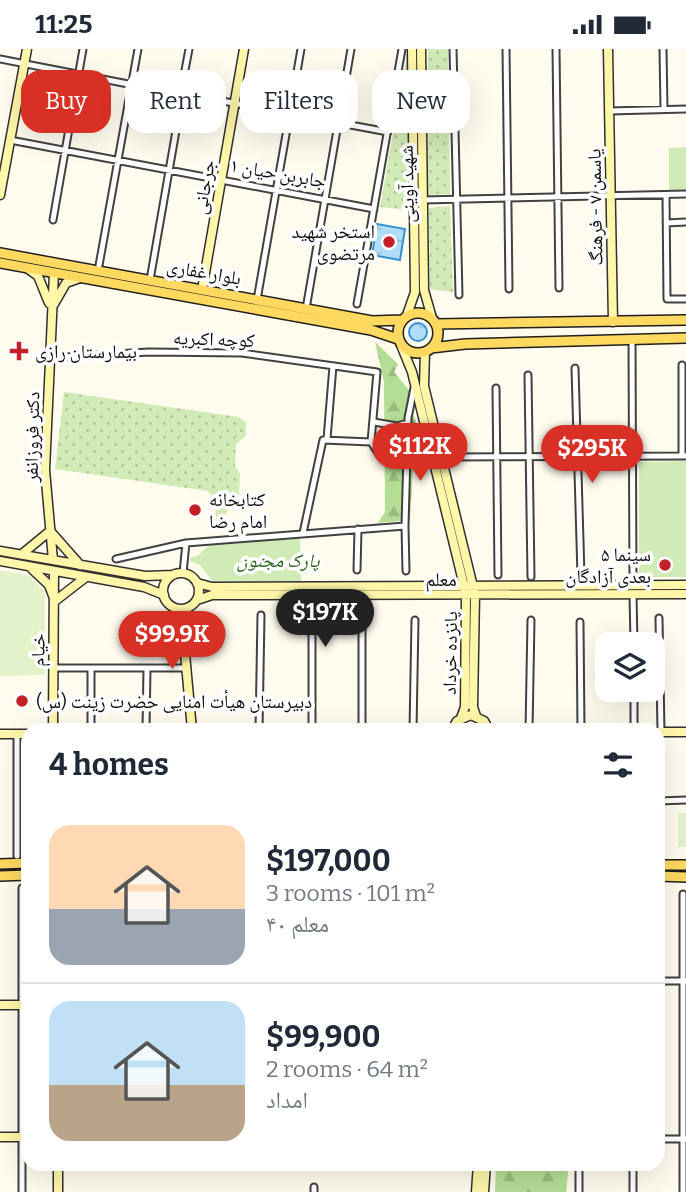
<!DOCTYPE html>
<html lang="en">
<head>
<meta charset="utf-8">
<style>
	body { margin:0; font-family:Bitter,"Noto Naskh Arabic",serif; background:#f6f6f7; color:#1f2937; height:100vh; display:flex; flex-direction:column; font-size:26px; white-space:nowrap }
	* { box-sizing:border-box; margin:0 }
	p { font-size:23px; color:#747a83 }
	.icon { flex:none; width:38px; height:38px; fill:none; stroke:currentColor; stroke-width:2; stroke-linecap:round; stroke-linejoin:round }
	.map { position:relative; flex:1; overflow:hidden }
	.sheet { position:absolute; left:21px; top:674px; width:644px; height:448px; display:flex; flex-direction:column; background:#fff; border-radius:21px; box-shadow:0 7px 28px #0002 }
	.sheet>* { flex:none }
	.hud { position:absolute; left:21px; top:21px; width:644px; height:63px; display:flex; gap:14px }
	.tools { position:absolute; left:595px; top:583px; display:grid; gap:14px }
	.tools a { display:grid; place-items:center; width:70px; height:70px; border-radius:14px; background:#fff; box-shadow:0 7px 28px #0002; font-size:35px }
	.price { position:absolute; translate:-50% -60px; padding:0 16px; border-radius:24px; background:#d93025; color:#fff; font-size:23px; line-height:46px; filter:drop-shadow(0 2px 4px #0008) }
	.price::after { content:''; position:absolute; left:50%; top:42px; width:21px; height:16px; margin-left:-10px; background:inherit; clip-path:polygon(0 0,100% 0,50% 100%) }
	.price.active { background:#222; color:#fff }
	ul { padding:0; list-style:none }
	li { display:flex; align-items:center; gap:21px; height:175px; padding:0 28px }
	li+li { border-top:2px solid #e0e1e3 }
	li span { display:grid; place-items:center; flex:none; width:196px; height:140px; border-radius:21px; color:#555 }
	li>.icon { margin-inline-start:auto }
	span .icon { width:84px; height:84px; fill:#fffc; stroke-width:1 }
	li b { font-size:30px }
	h2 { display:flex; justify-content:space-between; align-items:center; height:84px; padding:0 28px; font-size:30px }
	.pill { padding:0 24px; border-radius:21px; background:#fff; box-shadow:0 7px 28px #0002; font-size:24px; line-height:63px }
	.pill.active { background:#d93025; color:#fff }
	.status { display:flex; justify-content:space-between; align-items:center; height:49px; padding:0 35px; background:#fff; direction:ltr }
	.status svg { height:19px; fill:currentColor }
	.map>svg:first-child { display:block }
</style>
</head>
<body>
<div class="status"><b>11:25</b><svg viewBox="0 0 49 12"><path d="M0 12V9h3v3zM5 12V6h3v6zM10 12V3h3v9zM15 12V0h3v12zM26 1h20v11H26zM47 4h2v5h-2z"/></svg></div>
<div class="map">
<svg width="686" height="1143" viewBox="0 0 686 1143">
	<defs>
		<pattern id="grass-dots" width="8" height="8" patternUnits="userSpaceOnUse" patternTransform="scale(1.75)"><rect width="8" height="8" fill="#d1ebb6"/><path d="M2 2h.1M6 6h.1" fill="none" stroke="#b2c89b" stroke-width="1.8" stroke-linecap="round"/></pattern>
		<pattern id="forest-firs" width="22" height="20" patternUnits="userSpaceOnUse" patternTransform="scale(1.75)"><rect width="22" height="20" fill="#b4dd95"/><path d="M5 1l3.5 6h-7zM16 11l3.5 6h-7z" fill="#9abc7f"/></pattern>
		<pattern id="water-ripples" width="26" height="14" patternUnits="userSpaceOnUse" patternTransform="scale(1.75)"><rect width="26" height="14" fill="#b1ddf9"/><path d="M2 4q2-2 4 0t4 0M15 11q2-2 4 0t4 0" fill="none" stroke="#97bcd4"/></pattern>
	</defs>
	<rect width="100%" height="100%" fill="#fffcee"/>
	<path fill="url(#grass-dots)" d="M 408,0 L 409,0 L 407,161 L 380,158 Z
		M 428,0 L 448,0 L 450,145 L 428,146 Z
		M 450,157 L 453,243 L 430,240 L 429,159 Z
		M 64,343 L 239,368 L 246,373 L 246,387 L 236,395 L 235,417 L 240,424 L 239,446 L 230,451 L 227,464 L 216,472 L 215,451 L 208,442 L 55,420 Z"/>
	<path fill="url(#forest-firs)" d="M 375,293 L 398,315 L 394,323 L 409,341 L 409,357 L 416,372 L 410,471 L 378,474 L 385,463 L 384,333 Z
		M 496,1115 L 569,1115 L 566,1143 L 495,1143 Z"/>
	<path fill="#d1ebb6" d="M 686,98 L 686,141 L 669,142 L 669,99 Z
		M 686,412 L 686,528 L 639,528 L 639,413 Z
		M 300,487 L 301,533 L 213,533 L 200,516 L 190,512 L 190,509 L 198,506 L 211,494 Z"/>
	<path fill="#e3f2c9" d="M 0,521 L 31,527 L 45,544 L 45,626 L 0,627 Z
		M 678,764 L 686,764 L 686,798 L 678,798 Z"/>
	<path fill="url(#water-ripples)" stroke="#3592d3" stroke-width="2" d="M 377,175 L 405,180 L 400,211 L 372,206 Z
		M409 283a9 9 0 1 1 18 0a9 9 0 1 1-18 0Z"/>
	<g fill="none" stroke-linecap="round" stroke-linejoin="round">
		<g stroke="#414141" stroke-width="9">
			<path id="street" d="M 453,0 L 459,246
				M 506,0 L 509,240
				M 556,0 L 559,239
				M 663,0 L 664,60
				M 0,10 L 164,42
				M 170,35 L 196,39 L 201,45 L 200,51 L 193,55 L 167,51 L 163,44 Z
				M 182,37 L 189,0
				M 201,48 L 388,83
				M 609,62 L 686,60
				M 10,91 L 374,160
				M 666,146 L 667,250 L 686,250
				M 423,151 L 686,145
				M 53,171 L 83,0
				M 666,174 L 686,173
				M 98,222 L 138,0
				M 150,231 L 181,53
				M 257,251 L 301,0
				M 357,255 L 402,0
				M 306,260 L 351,0
				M 632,291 L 633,536
				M 49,309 L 149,303 L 242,304 L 377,323 L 371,393 L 380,407
				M 682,316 L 682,407
				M 575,319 L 581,527
				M 528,326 L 531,528
				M 496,339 L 498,526
				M 374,373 L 397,377 L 408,374
				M 327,390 L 333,317
				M 441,408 L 686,407
				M 405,477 L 406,522
				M 303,484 L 323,391 L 371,393
				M 116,510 L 186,494
				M 357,521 L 358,480
				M 183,524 L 186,494 L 405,477 L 408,369 L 414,339
				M 633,545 L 634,595
				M 659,569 L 661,683
				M 580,573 L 581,681
				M 54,619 L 186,619
				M 634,640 L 634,681
				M 91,681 L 91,619
				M 146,681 L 147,619
				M 259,681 L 261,566
				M 312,681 L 312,571
				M 362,681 L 362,572
				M 413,681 L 415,571
				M 529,681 L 531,571
				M 658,752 L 686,751
				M 17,807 L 17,685
				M 22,839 L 22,1143
				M 683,845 L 683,1143
				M 658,932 L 686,932
				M 658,1090 L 686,1090
				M 633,1115 L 633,1143
				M 314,1143 L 314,1138
				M 579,1143 L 579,1115"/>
		</g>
		<g stroke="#303030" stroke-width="11">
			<path id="secondary" d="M 421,0 L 424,241 L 432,269
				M 608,0 L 613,273
				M 0,146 L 27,0
				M 27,219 L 38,227 L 49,254
				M 202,241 L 244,0
				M 54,255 L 66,234 L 80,229
				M 407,266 L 415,243 L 412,0
				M 401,296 L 412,323 L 466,545 L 465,658 L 461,669
				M 425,303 L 424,337 L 475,546 L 473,658 L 476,667
				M 0,502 L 145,527 L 173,526
				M 22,505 L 50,482 L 80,516
				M 53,511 L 45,421 L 54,224
				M 0,512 L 144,538 L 164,546
				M 32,520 L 49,536 L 55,552 L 86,528
				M163 542a18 18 0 1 1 36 0a18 18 0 1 1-36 0Z
				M 197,534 L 212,538 L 686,536
				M 197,551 L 212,546 L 686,545
				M 181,561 L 192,681
				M 53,681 L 54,522
				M 452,681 L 457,672 L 471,666 L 484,672 L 489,681
				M 658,683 L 686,683
				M 0,685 L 28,685
				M 0,956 L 28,956
				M 0,1088 L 28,1088
				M 58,1143 L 58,1115
				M 476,1143 L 478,1115
				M 484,1143 L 486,1115"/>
		</g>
		<g stroke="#1f1f1f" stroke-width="12">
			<path id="primary" d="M 0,204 L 372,272 L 402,271
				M 0,214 L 371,281 L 398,290
				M398 284a20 20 0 1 1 40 0a20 20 0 1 1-40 0Z
				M 436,275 L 686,271
				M 431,299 L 465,295 L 686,289
				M 0,815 L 28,814
				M 658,816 L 686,816
				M 0,827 L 28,826
				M 658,827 L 686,828"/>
		</g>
		<use href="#street" stroke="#fff" stroke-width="5"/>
		<use href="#secondary" stroke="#fff6a9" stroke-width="8"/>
		<use href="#primary" stroke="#fed960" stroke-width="9"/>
	</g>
	<g fill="#c42026" stroke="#fff" stroke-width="2.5">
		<circle cx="389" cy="193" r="7"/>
		<path d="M15.5 291.5h7v7h7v7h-7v7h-7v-7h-7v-7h7z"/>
		<circle cx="195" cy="461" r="7"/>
		<circle cx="665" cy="516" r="7"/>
		<circle cx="22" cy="652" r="7"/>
	</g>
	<g text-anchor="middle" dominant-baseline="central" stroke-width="7" stroke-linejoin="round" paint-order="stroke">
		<g font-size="19" fill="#0e0e0e" stroke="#fff">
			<text transform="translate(278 124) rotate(10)">جابربن حیان ۱</text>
			<text transform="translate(407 135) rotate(-91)">شهید آوینی</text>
			<text transform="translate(204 138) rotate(-80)">جرجانی</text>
			<text transform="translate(595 158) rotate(-91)">یاسمن ۷ - فرهنگ</text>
			<text transform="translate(204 223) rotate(10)">بلوار غفاری</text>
			<text transform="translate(214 290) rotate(2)">کوچه اکبریه</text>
			<text transform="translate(32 388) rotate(-89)">دکتر فروزانفر</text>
			<text x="441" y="530">معلم</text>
			<text transform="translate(38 601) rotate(-89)">خیام</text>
			<text transform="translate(450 604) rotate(-89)">پانزده خرداد</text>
		</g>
		<g font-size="19" fill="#0e0e0e" stroke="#fff" text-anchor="start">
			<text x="375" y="182" text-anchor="end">استخر شهید<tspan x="375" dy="22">مرتضوی</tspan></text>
			<text x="35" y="302">بیمارستان رازی</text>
			<text x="209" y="450">کتابخانه<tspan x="209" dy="22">امام رضا</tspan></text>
			<text x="651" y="505" text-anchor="end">سینما ۵<tspan x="651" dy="22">بعدی آزادگان</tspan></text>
			<text x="36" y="652">دبیرستان هیأت امنایی حضرت زینت (س)</text>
		</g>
		<g font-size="19" font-style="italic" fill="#2a681b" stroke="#fff">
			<text x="278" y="511">پارک مجنون</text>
		</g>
	</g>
</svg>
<div class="tools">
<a><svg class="icon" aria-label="layers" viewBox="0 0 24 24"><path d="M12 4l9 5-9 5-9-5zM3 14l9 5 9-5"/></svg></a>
</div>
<b class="price" style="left:420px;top:434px">$112K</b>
<b class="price" style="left:592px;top:436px">$295K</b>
<b class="price active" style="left:325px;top:600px">$197K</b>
<b class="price" style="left:172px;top:622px">$99.9K</b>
<div class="hud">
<a class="pill active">Buy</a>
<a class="pill">Rent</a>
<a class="pill">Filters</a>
<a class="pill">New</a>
</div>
<section class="sheet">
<h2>4 homes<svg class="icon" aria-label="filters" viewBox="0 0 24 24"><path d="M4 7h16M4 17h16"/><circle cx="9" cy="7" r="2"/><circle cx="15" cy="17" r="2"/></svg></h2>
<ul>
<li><span style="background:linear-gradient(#ffd9b3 60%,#9aa5b1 0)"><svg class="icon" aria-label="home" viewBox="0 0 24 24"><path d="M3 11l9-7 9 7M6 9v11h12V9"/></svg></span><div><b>$197,000</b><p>3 rooms · 101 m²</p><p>معلم ۴۰</p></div></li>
<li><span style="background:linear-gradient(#bfe0f5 60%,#b9a48a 0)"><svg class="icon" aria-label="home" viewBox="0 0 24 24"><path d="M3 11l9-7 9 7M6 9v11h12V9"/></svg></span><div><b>$99,900</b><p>2 rooms · 64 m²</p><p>امداد</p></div></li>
</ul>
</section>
</div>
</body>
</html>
